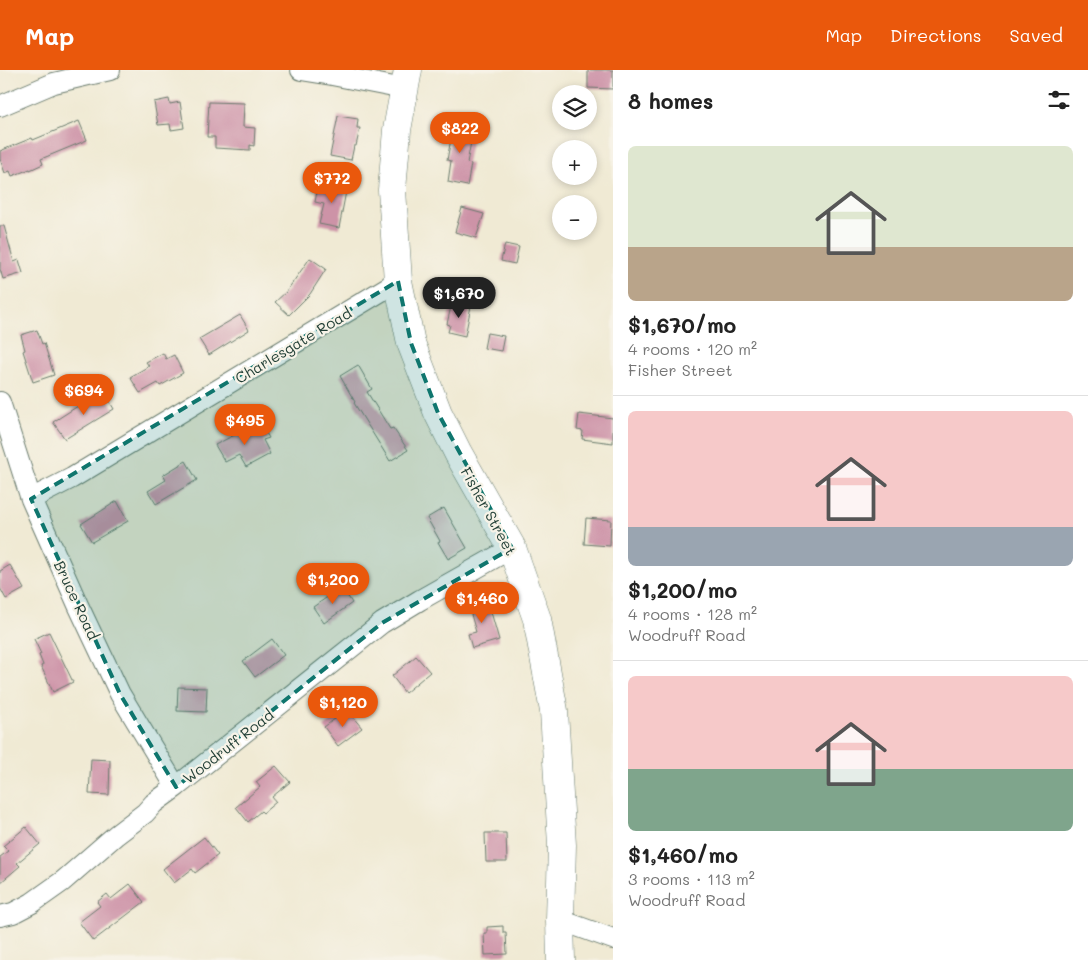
<!DOCTYPE html>
<html lang="en">
<head>
<meta charset="utf-8">
<style>
	body { margin:0; font-family:Mali,sans-serif; background:#f6f6f6; color:#222; height:100vh; display:flex; flex-direction:column; font-size:19px; white-space:nowrap }
	* { box-sizing:border-box; margin:0 }
	p { font-size:16px; color:#767676 }
	.icon { flex:none; width:28px; height:28px; fill:none; stroke:currentColor; stroke-width:2; stroke-linecap:round; stroke-linejoin:round }
	.map { position:relative; flex:1; overflow:hidden }
	.panel { display:flex; flex-direction:column; background:#fff; width:475px }
	.panel>* { flex:none }
	.controls { position:absolute; left:552px; top:15px; display:grid; gap:10px }
	.controls a { display:grid; place-items:center; width:45px; height:45px; border-radius:50%; background:#fff; box-shadow:0 2px 8px #0003; font-size:25px }
	.price { position:absolute; translate:-50% -42px; padding:0 11px; border-radius:18px; background:#ea580c; color:#fff; font-size:16px; line-height:32px; filter:drop-shadow(0 1px 2px #0008) }
	.price::after { content:''; position:absolute; left:50%; top:30px; width:15px; height:11px; margin-left:-8px; background:inherit; clip-path:polygon(0 0,100% 0,50% 100%) }
	.price.selected { background:#222; color:#fff }
	ul { padding:0; list-style:none }
	li { display:grid; align-content:center; gap:10px; height:265px; padding:0 15px }
	li+li { border-top:1px solid #e0e0e0 }
	li span { display:grid; place-items:center; height:155px; border-radius:8px; color:#555 }
	li>.icon { margin-inline-start:auto }
	span .icon { width:90px; height:90px; fill:#fffc; stroke-width:1 }
	li b { font-size:21px }
	h2 { display:flex; justify-content:space-between; align-items:center; height:60px; padding:0 15px; font-size:21px }
	header { display:flex; align-items:center; gap:30px; box-sizing:border-box; height:70px; padding:0 25px; background:#ea580c; color:#fff }
	header strong { font-size:24px }
	nav { display:flex; gap:28px; margin-inline-start:auto; font-size:18px }
	main { display:flex; flex:1; min-height:0 }
	.map>svg:first-child { display:block }
</style>
</head>
<body>
<header>
<strong>Map</strong>
<nav><a>Map</a><a>Directions</a><a>Saved</a></nav>
</header>
<main>
<div class="map">
<svg width="613" height="890" viewBox="0 0 613 890">
	<rect width="100%" height="100%" fill="#f7f3e8"/>
	<filter id="ink" filterUnits="userSpaceOnUse"><feTurbulence type="fractalNoise" baseFrequency=".02" numOctaves="2"/><feDisplacementMap in="SourceGraphic" scale="10" xChannelSelector="R" yChannelSelector="G"/><feConvolveMatrix kernelMatrix="1 2 1 2 8 2 1 2 1" color-interpolation-filters="sRGB"/></filter>
	<filter id="wash" filterUnits="userSpaceOnUse"><feTurbulence type="fractalNoise" baseFrequency=".0096" numOctaves="4" result="noise"/><feDisplacementMap in="SourceGraphic" scale="20" xChannelSelector="R" yChannelSelector="G"/><feGaussianBlur stdDeviation="1.12" result="paint"/><feColorMatrix in="noise" values="0 0 0 0 0 0 0 0 0 0 0 0 0 0 0 0 0 1.4 0 .05"/><feComposite in="paint" operator="in"/></filter>
	<g filter="url(#wash)">
		<rect width="100%" height="100%" fill="#f0ead4"/>
		<g id="blocks">
			<path fill="#cd93a7" d="M 588,0 L 613,0 L 613,19 L 588,18 Z
				M 169,29 L 170,34 L 180,32 L 184,58 L 171,60 L 170,54 L 158,55 L 154,32 Z
				M 209,32 L 244,33 L 243,57 L 255,58 L 254,76 L 250,75 L 250,80 L 215,78 L 215,67 L 207,67 Z
				M 338,46 L 358,49 L 357,58 L 360,58 L 356,76 L 354,76 L 351,90 L 330,86 Z
				M 79,51 L 87,70 L 41,89 L 43,94 L 30,100 L 30,99 L 12,106 L 10,101 L 5,103 L 0,89 L 0,81 L 32,68 L 33,70 Z
				M 454,53 L 474,56 L 467,93 L 471,94 L 467,116 L 448,112 L 451,91 L 447,90 Z
				M 332,113 L 347,116 L 339,158 L 319,154 L 324,134 L 315,132 L 318,116 L 331,118 Z
				M 462,138 L 484,144 L 476,168 L 455,162 Z
				M 0,156 L 4,156 L 14,192 L 19,190 L 23,203 L 3,209 L 0,199 Z
				M 505,174 L 519,177 L 515,194 L 501,191 Z
				M 310,188 L 326,199 L 310,224 L 289,245 L 275,232 L 286,222 Z
				M 452,232 L 471,236 L 465,266 L 448,262 L 450,255 L 447,254 Z
				M 240,245 L 249,260 L 209,285 L 199,269 Z
				M 37,260 L 42,274 L 44,273 L 54,305 L 33,312 L 23,281 L 25,280 L 21,265 Z
				M 487,263 L 504,266 L 501,281 L 484,278 Z
				M 163,283 L 166,289 L 174,285 L 183,303 L 160,316 L 158,313 L 140,323 L 130,307 L 149,296 L 146,292 Z
				M 358,295 L 372,319 L 367,322 L 390,359 L 393,358 L 408,380 L 390,391 L 354,333 L 355,332 L 340,306 Z
				M 104,322 L 114,339 L 65,369 L 53,352 L 78,336 L 79,338 Z
				M 579,344 L 613,348 L 613,373 L 582,369 L 583,361 L 577,360 Z
				M 262,356 L 269,368 L 263,370 L 270,384 L 246,397 L 239,385 L 225,392 L 215,375 L 248,358 L 250,362 Z
				M 186,391 L 197,410 L 156,434 L 148,421 L 166,410 L 163,405 Z
				M 117,431 L 128,451 L 92,472 L 81,454 Z
				M 444,438 L 467,478 L 448,489 L 438,472 L 440,471 L 427,448 Z
				M 586,448 L 611,450 L 610,476 L 584,474 Z
				M 10,495 L 24,519 L 6,529 L 0,518 L 0,501 Z
				M 342,517 L 352,533 L 324,553 L 313,537 Z
				M 487,528 L 499,570 L 472,578 L 468,564 L 476,562 L 468,534 Z
				M 49,562 L 73,612 L 53,622 L 41,596 L 43,595 L 39,585 L 41,584 L 34,569 Z
				M 272,569 L 284,585 L 255,607 L 243,591 Z
				M 416,586 L 430,602 L 405,623 L 392,606 Z
				M 178,617 L 207,618 L 206,642 L 177,641 Z
				M 347,640 L 362,658 L 338,676 L 324,657 Z
				M 91,689 L 110,690 L 109,725 L 89,724 Z
				M 276,696 L 290,712 L 272,727 L 276,732 L 263,743 L 261,741 L 248,752 L 236,737 L 260,717 L 256,712 Z
				M 26,757 L 40,774 L 17,793 L 20,796 L 0,813 L 0,787 L 8,781 L 3,776 Z
				M 485,763 L 506,763 L 507,792 L 486,792 Z
				M 204,767 L 218,785 L 195,803 L 192,799 L 174,813 L 163,799 Z
				M 130,814 L 144,832 L 93,871 L 79,852 L 100,836 L 97,832 L 107,824 L 111,829 Z
				M 503,856 L 503,862 L 506,862 L 507,884 L 485,885 L 484,863 L 487,863 L 487,857 Z"/>
		</g>
	</g>
	<g filter="url(#ink)">
		<use href="#blocks" fill-opacity="0" stroke="#687a6c" stroke-width="1"/>
		<g fill="none" stroke-linecap="round" stroke-linejoin="round">
			<g stroke="#687a6c" stroke-width="22">
				<path id="street" d="M 301,0 L 332,5 L 404,19
					M 0,36 L 54,13 L 110,0
					M 0,332 L 31,429 L 78,535 L 120,624 L 176,717
					M 31,429 L 72,408 L 398,211
					M 0,846 L 13,843 L 32,833 L 63,811 L 116,765 L 145,743 L 154,733 L 176,717 L 382,553 L 420,530 L 512,478
					M 560,850 L 613,869"/>
			</g>
			<g stroke="#687a6c" stroke-width="29">
				<path id="secondary" d="M 408,0 L 397,60 L 392,120 L 398,211 L 411,273 L 438,343 L 458,383 L 512,478 L 537,549 L 554,641 L 562,775 L 560,850 L 561,890"/>
			</g>
			<use href="#street" stroke="#fff" stroke-width="20"/>
			<use href="#secondary" stroke="#fff" stroke-width="28"/>
		</g>
	</g>
	<path fill="#0f766e" fill-opacity="0.2" stroke="#0f766e" stroke-width="4" stroke-dasharray="10 6" stroke-linejoin="round" d="M 398,211 L 411,273 L 438,343 L 512,478 L 382,553 L 176,717 L 120,624 L 31,429 Z"/>
	<g text-anchor="middle" dominant-baseline="central" stroke-width="4.5" stroke-linejoin="round" paint-order="stroke">
		<g font-size="15" fill="#1f3d34" stroke="#f7f3e8">
			<text transform="translate(293 275) rotate(-31)">Charlesgate Road</text>
			<text transform="translate(489 441) rotate(61)">Fisher Street</text>
			<text transform="translate(77 530) rotate(65)">Bruce Road</text>
			<text transform="translate(228 676) rotate(-38)">Woodruff Road</text>
		</g>
	</g>
</svg>
<div class="controls">
<a><svg class="icon" aria-label="layers" viewBox="0 0 24 24"><path d="M12 4l9 5-9 5-9-5zM3 14l9 5 9-5"/></svg></a>
<a>+</a>
<a>−</a>
</div>
<b class="price" style="left:460px;top:84px">$822</b>
<b class="price" style="left:332px;top:134px">$772</b>
<b class="price selected" style="left:459px;top:249px">$1,670</b>
<b class="price" style="left:84px;top:346px">$694</b>
<b class="price" style="left:245px;top:376px">$495</b>
<b class="price" style="left:333px;top:535px">$1,200</b>
<b class="price" style="left:482px;top:554px">$1,460</b>
<b class="price" style="left:343px;top:658px">$1,120</b>
</div>
<section class="panel">
<h2>8 homes<svg class="icon" aria-label="filters" viewBox="0 0 24 24"><path d="M4 7h16M4 17h16"/><circle cx="9" cy="7" r="2"/><circle cx="15" cy="17" r="2"/></svg></h2>
<ul>
<li><span style="background:linear-gradient(#dfe7d0 65%,#b9a48a 0)"><svg class="icon" aria-label="home" viewBox="0 0 24 24"><path d="M3 11l9-7 9 7M6 9v11h12V9"/></svg></span><div><b>$1,670/mo</b><p>4 rooms · 120 m²</p><p>Fisher Street</p></div></li>
<li><span style="background:linear-gradient(#f6c9c9 75%,#9aa5b1 0)"><svg class="icon" aria-label="home" viewBox="0 0 24 24"><path d="M3 11l9-7 9 7M6 9v11h12V9"/></svg></span><div><b>$1,200/mo</b><p>4 rooms · 128 m²</p><p>Woodruff Road</p></div></li>
<li><span style="background:linear-gradient(#f6c9c9 60%,#7fa58c 0)"><svg class="icon" aria-label="home" viewBox="0 0 24 24"><path d="M3 11l9-7 9 7M6 9v11h12V9"/></svg></span><div><b>$1,460/mo</b><p>3 rooms · 113 m²</p><p>Woodruff Road</p></div></li>
</ul>
</section>
</main>
</body>
</html>
